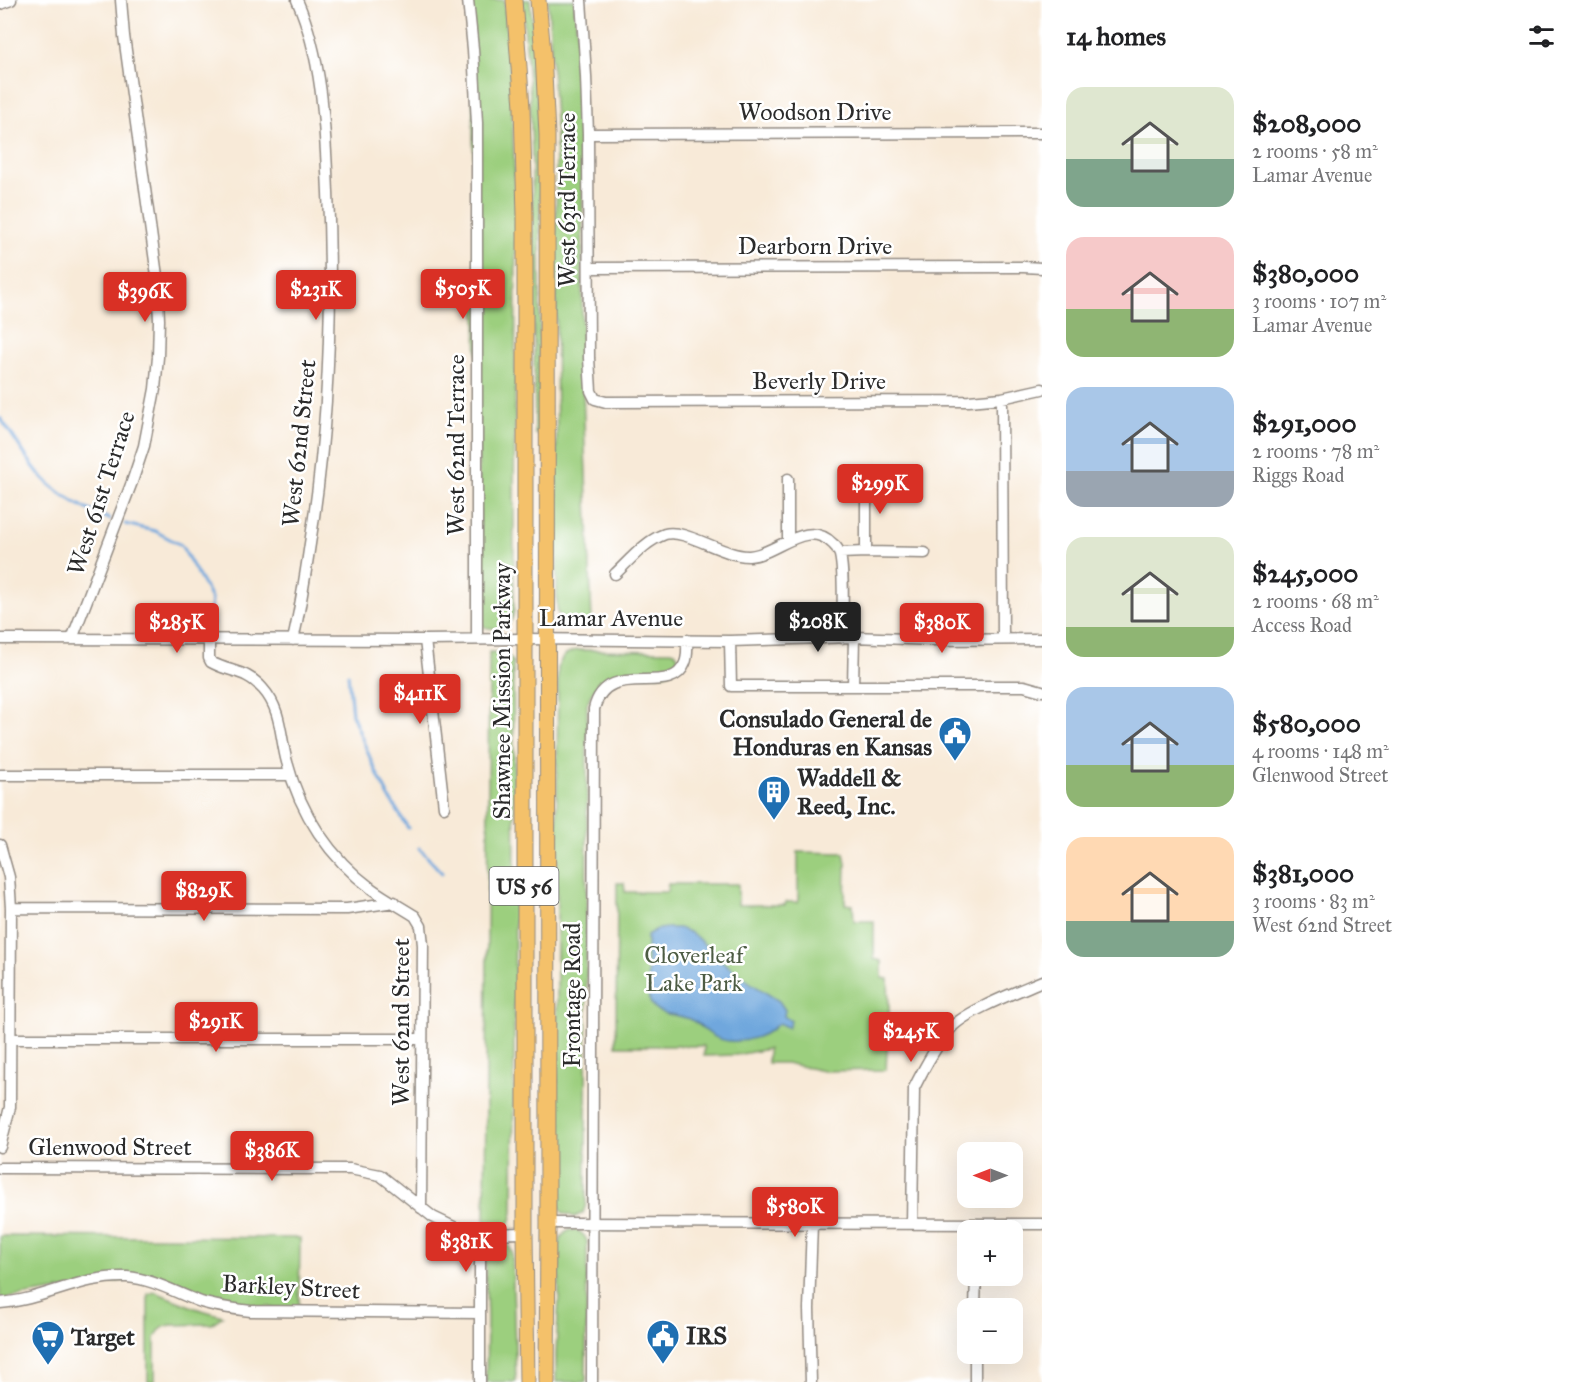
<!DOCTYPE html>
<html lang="en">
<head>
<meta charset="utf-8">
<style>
	body { margin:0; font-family:"IM FELL Great Primer",serif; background:#f6f6f6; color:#202124; height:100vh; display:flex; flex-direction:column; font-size:22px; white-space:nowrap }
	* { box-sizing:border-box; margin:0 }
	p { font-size:20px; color:#757577 }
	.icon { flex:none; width:33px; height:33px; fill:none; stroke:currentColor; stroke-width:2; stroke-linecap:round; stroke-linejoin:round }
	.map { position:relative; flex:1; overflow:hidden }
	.drawer { display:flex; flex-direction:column; background:#fff; width:540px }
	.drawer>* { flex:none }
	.needle { width:39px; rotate:270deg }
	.controls { position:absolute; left:957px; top:1142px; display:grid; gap:12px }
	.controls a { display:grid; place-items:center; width:66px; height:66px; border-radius:12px; background:#fff; box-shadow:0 6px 24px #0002; font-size:30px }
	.price { position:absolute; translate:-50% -51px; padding:0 14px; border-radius:6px; background:#d93025; color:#fff; font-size:20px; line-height:39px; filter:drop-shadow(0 2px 3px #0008) }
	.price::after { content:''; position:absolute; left:50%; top:36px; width:18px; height:14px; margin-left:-9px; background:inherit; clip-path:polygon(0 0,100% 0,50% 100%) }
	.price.current { background:#222; color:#fff }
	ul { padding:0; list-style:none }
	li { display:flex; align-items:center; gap:18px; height:150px; padding:0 24px }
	li span { display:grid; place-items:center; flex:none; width:168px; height:120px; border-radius:18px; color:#555 }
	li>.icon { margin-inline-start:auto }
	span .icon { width:72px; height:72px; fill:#fffc; stroke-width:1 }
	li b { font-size:26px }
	h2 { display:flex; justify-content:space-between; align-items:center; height:72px; padding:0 24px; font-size:26px }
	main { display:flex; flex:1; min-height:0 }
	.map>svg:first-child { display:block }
</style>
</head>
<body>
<main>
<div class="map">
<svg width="1042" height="1382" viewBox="0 0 1042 1382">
	<rect width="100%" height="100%" fill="#fff"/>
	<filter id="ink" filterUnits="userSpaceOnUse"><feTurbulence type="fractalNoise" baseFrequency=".0167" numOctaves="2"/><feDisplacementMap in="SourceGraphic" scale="12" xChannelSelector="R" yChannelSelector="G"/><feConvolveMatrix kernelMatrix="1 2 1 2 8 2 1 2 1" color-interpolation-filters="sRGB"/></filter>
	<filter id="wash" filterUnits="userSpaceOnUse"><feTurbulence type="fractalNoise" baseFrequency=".008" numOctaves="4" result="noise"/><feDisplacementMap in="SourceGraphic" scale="24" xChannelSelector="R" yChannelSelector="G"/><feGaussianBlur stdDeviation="1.35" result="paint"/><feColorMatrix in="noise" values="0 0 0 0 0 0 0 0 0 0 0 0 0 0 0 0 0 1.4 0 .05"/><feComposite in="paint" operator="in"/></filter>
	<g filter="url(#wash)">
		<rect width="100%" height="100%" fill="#f8ead8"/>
		<path fill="#9ccf7e" stroke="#647d54" stroke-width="1.5" d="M 471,0 L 504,0 C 524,202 512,407 514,610 C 513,615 513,620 509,623 C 502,630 488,630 481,625 Z
			M 522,0 L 530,0 C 545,144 539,289 539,434 L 535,434 L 532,154 L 530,95 Z
			M 548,0 L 574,0 C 586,112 582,225 582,337 C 583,433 589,529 592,624 L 567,623 L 558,614 L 557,606 L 556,137 Z
			M 578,650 L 671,651 L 675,652 C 684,663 674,672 663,674 C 646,677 628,671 611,677 C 598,681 591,692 587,704 L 586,1204 L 583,1213 L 575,1217 L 563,1213 L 559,1206 L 557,1166 L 557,804 L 558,667 C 562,656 567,652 578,650 Z
			M 489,652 C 500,652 509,652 513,663 L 515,884 L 513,1212 C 511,1230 501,1229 485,1226 Z
			M 798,852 L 844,853 L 846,864 L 845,904 L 853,905 L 854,921 L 874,921 L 874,959 L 882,961 L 882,978 L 888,979 L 889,1010 L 886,1070 L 823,1071 L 786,1063 L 768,1063 L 768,1049 L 736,1055 L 704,1056 L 704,1046 L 616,1046 L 617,883 L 624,883 L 625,892 L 667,892 L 668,884 L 738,884 L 738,905 L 785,905 L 786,902 L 798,902 Z
			M 570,1230 C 579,1230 584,1233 587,1241 L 586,1382 L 556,1382 L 556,1353 L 559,1300 L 559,1245 C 560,1237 563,1233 570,1230 Z
			M 0,1236 L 300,1238 L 299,1308 L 261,1308 L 208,1300 L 147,1277 L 0,1299 Z
			M 499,1242 L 508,1245 L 512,1252 L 516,1382 L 486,1382 L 487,1320 L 485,1256 L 490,1245 Z
			M 155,1292 L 195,1308 L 223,1316 L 211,1324 L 171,1325 L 164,1327 L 159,1331 L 155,1338 L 155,1382 L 148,1382 L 148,1294 Z"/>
		<path fill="#6fa7dd" stroke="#4d6984" stroke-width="1.5" d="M 666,928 L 679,928 L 691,933 L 711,950 L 719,959 L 752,984 L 779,1001 L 785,1010 L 784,1016 L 791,1021 L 788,1028 L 779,1023 C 763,1040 730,1048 710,1034 C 704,1030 699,1023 691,1020 C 674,1011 651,1020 648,993 L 647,935 L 655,930 Z"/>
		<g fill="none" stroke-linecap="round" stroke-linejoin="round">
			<path stroke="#6fa7dd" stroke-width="3" d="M 0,418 C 15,437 26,460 43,478 C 56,493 91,513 110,519
				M 125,524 L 155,531 L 181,545 L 206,589 L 211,599 L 210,611 L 214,624
				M 348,674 L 352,714 L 373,765 L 389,797 L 408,828
				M 419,848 L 442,873"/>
		</g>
	</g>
	<g filter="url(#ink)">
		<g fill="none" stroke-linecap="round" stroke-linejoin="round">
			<g stroke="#928a82" stroke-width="13">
				<path id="minor" d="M 468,0 L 473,49 L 477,123 L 477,639
					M 581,0 L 586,76 L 588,134 L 589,358 L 591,391 L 595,399 L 606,402 L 969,401 L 1002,398 L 1042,389
					M 0,4 L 11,0
					M 588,134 L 1042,133
					M 589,268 L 1024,267 L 1042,268
					M 1002,398 L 1003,639
					M 788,540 L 788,479
					M 866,552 L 866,478
					M 840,553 L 866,552 L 925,553
					M 615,574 C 630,560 645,541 665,534 C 685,528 724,557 749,556 C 777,555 806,517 833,544 C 837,547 839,551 840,555 C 845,577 842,614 842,638
					M 0,639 L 425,640 L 524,639 L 730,641 L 854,637 L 933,640 L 1042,639
					M 72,639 L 132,482 L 144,446 L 155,389 L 158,357 L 159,320 L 157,276 L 124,36 L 121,0
					M 209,640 L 209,658 L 211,662 C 230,673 246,669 263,689 C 282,710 280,737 287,762 C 300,813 330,858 372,889 C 386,899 401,907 415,916 L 421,926 L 423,945 L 421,1208
					M 293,640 C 301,606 306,571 311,537 C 329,422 333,308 328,192 C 325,128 323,59 297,0
					M 425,640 L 444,807
					M 730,641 L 731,686 L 1024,686 L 1042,691
					M 853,686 L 854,637
					M 0,775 L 290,775
					M 0,845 L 9,877 L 11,908 L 10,1107 L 0,1147
					M 11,908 L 347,909 L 394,902
					M 11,1039 L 422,1039
					M 0,1168 L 350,1169 L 380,1175 L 433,1217 L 458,1229 L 480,1234 L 525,1233
					M 548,1223 L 1042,1224
					M 912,1224 L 914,1088 C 924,1068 936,1045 951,1028 C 966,1011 1019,991 1042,981
					M 480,1234 L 480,1382
					M 0,1303 C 44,1300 82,1275 127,1277 C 153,1279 176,1293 201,1302 C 217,1307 234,1309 251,1311 L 480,1313
					M 975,1308 L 976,1275
					M 592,1382 L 594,709 C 607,656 671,700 685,663 C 688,656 687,647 687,640
					M 811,1382 L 809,1309 L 812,1224
					M 975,1382 L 975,1353"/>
			</g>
			<g stroke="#928a82" stroke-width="17">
				<path id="highway" d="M 514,0 L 522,107 L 525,214 L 525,1233 L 527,1382
					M 538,0 L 543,53 L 547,135 L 548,1223 L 547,1382"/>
			</g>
			<use href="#minor" stroke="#fff" stroke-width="10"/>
			<use href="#highway" stroke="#f4c16b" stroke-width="15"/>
		</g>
	</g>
	<defs>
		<g id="civic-pin" transform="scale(1.725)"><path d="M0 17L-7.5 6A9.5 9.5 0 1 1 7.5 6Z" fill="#1f6fb2" stroke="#fff"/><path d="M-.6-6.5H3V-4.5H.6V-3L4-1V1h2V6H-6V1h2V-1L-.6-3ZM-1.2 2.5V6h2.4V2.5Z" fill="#fff"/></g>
		<g id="building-pin" transform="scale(1.725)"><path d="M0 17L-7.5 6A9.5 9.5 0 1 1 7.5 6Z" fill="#1f6fb2" stroke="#fff"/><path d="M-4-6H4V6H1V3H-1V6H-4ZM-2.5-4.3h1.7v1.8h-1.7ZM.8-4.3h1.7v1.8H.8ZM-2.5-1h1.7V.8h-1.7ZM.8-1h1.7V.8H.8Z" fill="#fff"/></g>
		<g id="supermarket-pin" transform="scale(1.725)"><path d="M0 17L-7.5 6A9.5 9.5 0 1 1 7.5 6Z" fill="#1f6fb2" stroke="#fff"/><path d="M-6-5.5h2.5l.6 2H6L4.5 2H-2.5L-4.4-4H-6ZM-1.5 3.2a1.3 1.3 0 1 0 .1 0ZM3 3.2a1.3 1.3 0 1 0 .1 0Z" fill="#fff"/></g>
	</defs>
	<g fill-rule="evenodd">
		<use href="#civic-pin" x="955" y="733"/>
		<use href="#building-pin" x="774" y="792"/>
		<use href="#civic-pin" x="663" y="1336"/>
		<use href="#supermarket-pin" x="48" y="1337"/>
	</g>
	<g text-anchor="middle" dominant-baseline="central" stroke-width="5" stroke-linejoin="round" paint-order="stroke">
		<rect fill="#fff" stroke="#6b6b6b" stroke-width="1.5" x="489.5" y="867" width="69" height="38" rx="4.5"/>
		<g font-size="22" font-weight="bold" fill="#2b2b2b">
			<text x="524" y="886">US 56</text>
		</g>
		<g font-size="24" fill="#2b2b2b" stroke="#fff">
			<text x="815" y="112">Woodson Drive</text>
			<text transform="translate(567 200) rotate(-90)">West 63rd Terrace</text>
			<text x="815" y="246">Dearborn Drive</text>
			<text x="819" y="381">Beverly Drive</text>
			<text transform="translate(299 443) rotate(-84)">West 62nd Street</text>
			<text transform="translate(456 445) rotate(-90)">West 62nd Terrace</text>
			<text transform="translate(101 493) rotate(-72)">West 61st Terrace</text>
			<text x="611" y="618">Lamar Avenue</text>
			<text transform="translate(502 691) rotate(-90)">Shawnee Mission Parkway</text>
			<text transform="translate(572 995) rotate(-90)">Frontage Road</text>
			<text transform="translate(401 1022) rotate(-90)">West 62nd Street</text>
			<text x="110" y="1147">Glenwood Street</text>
			<text transform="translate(291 1287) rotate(3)">Barkley Street</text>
		</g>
		<g font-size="24" font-weight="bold" fill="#2b2b2b" stroke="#fff" text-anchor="start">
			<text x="932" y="719" text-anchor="end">Consulado General de<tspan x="932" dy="28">Honduras en Kansas</tspan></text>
			<text x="797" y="778">Waddell &amp;<tspan x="797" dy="28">Reed, Inc.</tspan></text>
			<text x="686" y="1336">IRS</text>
			<text x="71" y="1337">Target</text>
		</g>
		<g font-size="24" fill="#4d5c44" stroke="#fff">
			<text x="694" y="955">Cloverleaf<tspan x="694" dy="28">Lake Park</tspan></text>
		</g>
	</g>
</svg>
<div class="controls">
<a><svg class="needle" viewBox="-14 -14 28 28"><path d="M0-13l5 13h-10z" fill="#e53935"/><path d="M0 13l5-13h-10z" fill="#757577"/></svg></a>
<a>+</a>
<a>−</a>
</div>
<b class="price" style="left:463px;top:320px">$505K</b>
<b class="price" style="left:316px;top:321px">$231K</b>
<b class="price" style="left:145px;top:323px">$396K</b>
<b class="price" style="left:880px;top:515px">$299K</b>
<b class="price current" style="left:818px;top:653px">$208K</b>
<b class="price" style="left:177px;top:654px">$285K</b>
<b class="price" style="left:942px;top:654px">$380K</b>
<b class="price" style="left:420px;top:725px">$411K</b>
<b class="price" style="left:204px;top:922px">$829K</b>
<b class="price" style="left:216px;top:1053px">$291K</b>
<b class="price" style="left:911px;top:1063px">$245K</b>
<b class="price" style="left:272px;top:1182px">$386K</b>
<b class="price" style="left:795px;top:1238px">$580K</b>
<b class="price" style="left:466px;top:1273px">$381K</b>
</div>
<section class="drawer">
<h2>14 homes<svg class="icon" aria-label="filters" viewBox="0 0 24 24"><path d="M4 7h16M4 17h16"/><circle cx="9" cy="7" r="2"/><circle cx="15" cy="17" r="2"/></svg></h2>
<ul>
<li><span style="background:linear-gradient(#dfe7d0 60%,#7fa58c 0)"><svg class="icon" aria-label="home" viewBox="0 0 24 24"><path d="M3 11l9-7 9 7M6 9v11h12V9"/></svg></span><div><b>$208,000</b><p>2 rooms · 58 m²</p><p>Lamar Avenue</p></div></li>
<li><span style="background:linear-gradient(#f6c9c9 60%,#8fb573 0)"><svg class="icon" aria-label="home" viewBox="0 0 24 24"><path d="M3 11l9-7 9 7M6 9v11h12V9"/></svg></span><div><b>$380,000</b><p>3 rooms · 107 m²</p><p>Lamar Avenue</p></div></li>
<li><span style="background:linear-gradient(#a9c7e8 70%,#9aa5b1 0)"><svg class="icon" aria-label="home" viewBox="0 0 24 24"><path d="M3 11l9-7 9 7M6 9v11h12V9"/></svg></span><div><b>$291,000</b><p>2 rooms · 78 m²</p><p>Riggs Road</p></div></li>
<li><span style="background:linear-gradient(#dfe7d0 75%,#8fb573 0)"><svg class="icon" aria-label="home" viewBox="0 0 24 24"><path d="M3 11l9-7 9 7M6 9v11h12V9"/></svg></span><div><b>$245,000</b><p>2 rooms · 68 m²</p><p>Access Road</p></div></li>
<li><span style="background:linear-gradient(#a9c7e8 65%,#8fb573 0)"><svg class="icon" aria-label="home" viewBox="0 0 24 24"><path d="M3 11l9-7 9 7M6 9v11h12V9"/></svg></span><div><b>$580,000</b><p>4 rooms · 148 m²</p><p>Glenwood Street</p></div></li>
<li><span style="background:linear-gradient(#ffd9b3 70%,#7fa58c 0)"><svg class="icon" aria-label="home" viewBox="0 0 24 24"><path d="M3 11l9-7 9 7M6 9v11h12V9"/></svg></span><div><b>$381,000</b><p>3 rooms · 83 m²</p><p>West 62nd Street</p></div></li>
</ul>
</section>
</main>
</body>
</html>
